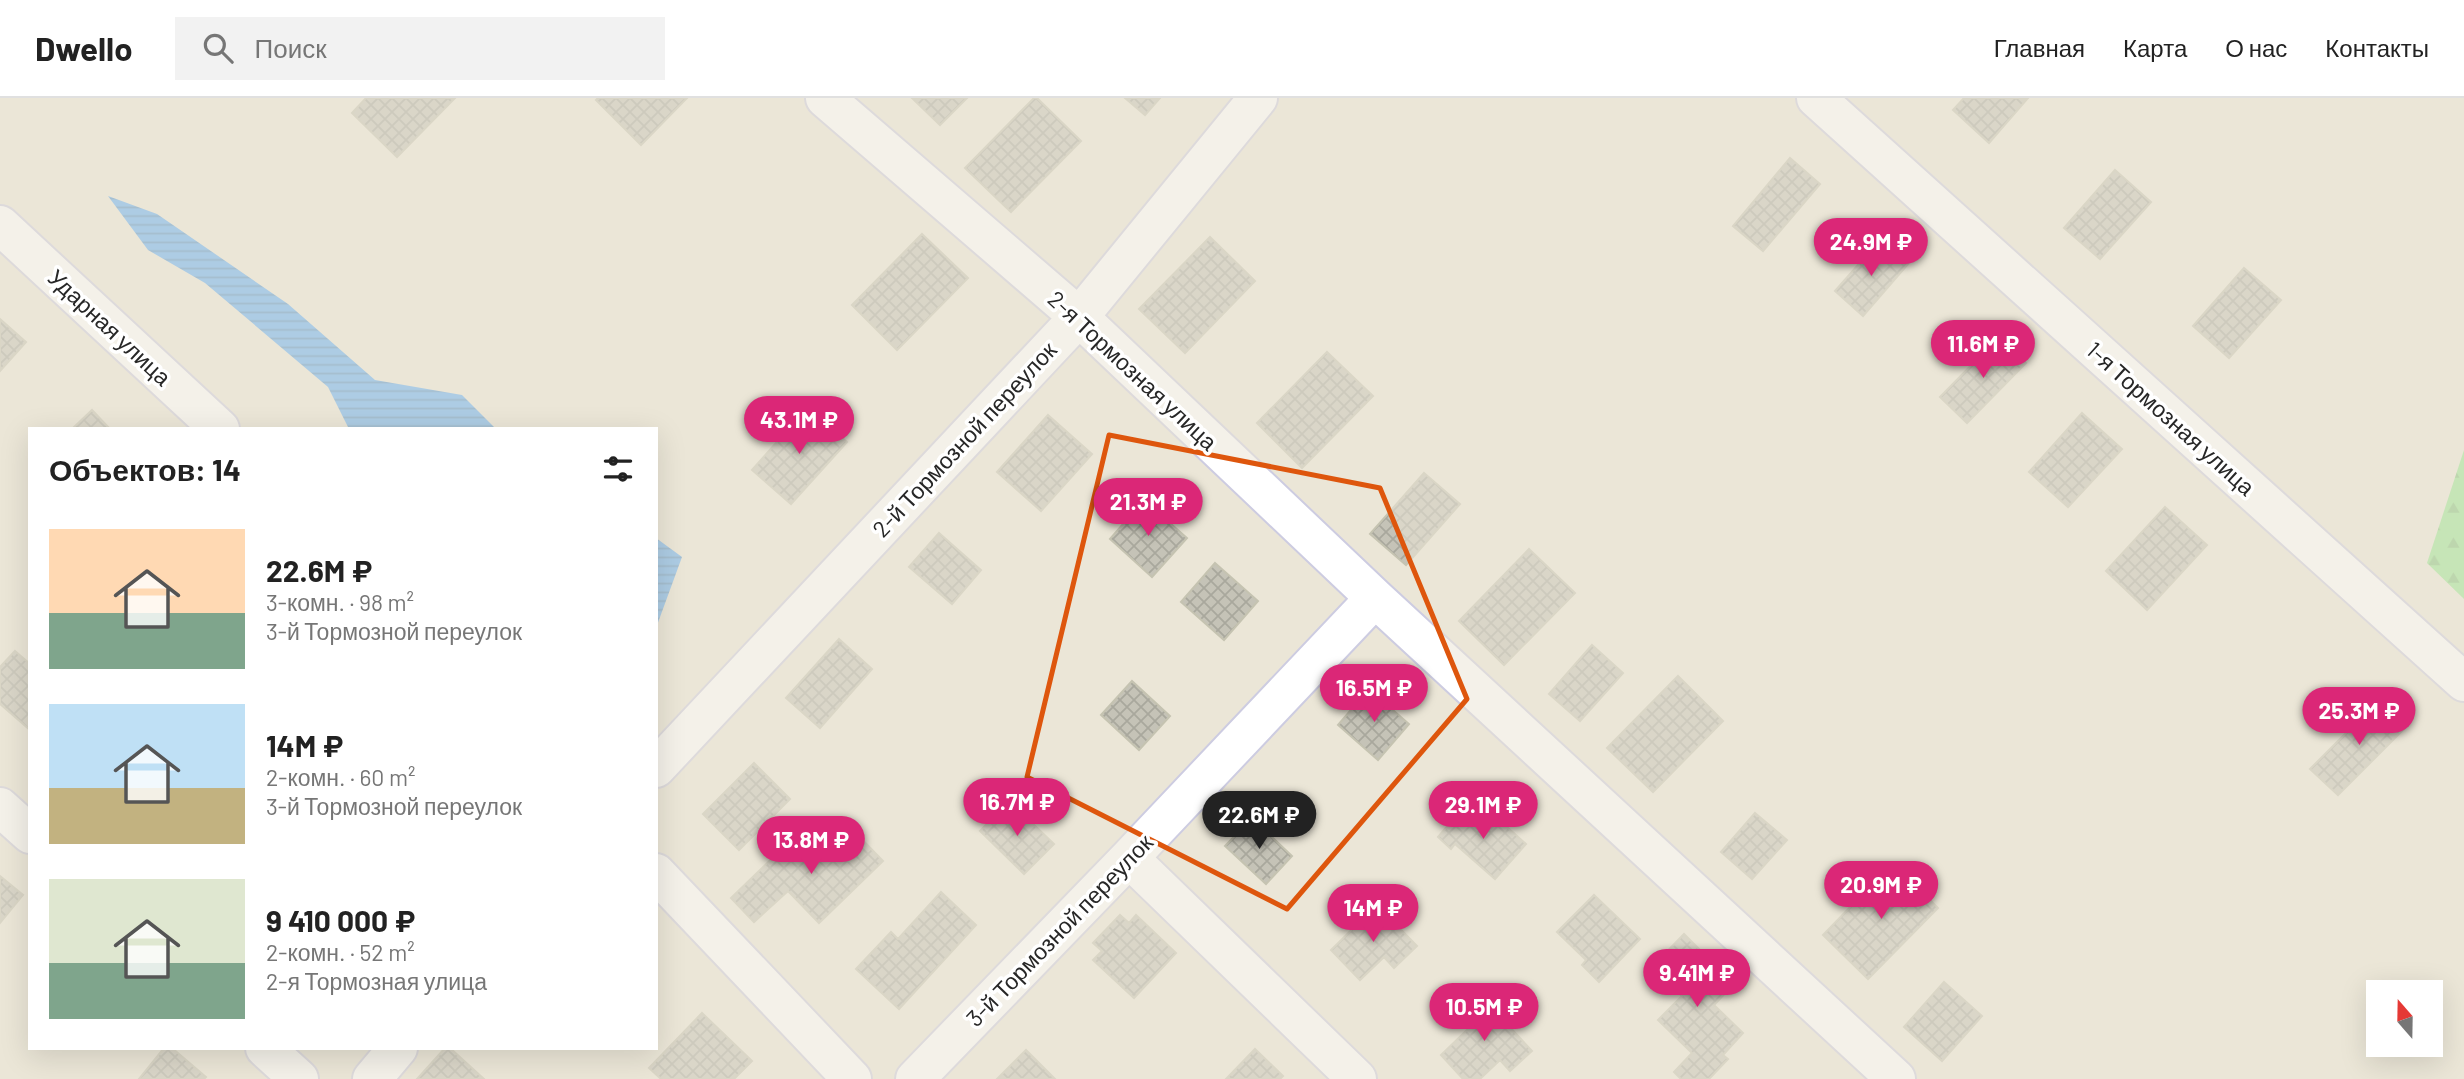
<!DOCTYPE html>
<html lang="ru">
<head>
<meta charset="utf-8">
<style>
	body { margin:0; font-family:Barlow,sans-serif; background:#f2f2f2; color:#222; height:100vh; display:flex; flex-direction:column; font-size:26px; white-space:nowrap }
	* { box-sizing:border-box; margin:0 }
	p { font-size:23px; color:#767676 }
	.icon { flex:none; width:38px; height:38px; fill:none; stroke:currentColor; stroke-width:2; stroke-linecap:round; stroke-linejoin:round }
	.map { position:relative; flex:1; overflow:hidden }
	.panel { position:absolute; left:28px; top:329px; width:630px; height:623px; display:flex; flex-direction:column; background:#fff; border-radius:0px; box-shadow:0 7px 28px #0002 }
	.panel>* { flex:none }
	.needle { width:46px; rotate:340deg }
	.tools { position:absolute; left:2366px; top:882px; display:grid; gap:14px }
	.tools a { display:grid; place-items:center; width:77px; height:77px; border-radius:0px; background:#fff; box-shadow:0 7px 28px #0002; font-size:35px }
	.price { position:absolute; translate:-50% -60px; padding:0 16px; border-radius:24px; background:#db2777; color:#fff; font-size:23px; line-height:46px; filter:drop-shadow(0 2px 4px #0008) }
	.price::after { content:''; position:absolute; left:50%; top:42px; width:21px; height:16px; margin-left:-10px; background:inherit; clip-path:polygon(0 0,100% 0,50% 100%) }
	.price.active { background:#222; color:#fff }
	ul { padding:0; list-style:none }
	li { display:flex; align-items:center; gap:21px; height:175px; padding:0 21px }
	li span { display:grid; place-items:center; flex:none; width:196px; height:140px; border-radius:0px; color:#555 }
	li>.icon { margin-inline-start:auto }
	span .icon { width:84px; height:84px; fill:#fffc; stroke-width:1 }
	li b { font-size:30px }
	h2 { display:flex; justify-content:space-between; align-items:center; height:84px; padding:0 21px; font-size:30px }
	header { display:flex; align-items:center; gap:42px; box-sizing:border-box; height:98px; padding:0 35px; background:#fff; border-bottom:2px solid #e0e0e0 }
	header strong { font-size:33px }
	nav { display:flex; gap:38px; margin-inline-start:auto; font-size:24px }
	.search { width:490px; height:63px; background:#f2f2f2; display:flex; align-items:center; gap:18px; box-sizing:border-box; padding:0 24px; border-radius:0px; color:#767676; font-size:26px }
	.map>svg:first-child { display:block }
</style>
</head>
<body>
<header>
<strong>Dwello</strong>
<div class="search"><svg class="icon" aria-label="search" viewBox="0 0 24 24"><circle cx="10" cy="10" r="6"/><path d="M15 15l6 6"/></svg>Поиск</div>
<nav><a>Главная</a><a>Карта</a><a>О нас</a><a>Контакты</a></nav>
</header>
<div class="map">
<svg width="2464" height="981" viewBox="0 0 2464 981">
	<defs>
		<pattern id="forest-firs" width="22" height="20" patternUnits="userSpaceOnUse" patternTransform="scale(1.75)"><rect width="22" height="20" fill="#9ae590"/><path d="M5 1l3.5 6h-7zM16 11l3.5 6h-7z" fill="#85c47c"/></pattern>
		<pattern id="water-rules" width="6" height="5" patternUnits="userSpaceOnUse" patternTransform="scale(1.75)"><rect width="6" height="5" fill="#63aef3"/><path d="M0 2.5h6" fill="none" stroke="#528ec5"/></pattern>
		<pattern id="building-cross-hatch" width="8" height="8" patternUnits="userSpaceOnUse" patternTransform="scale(1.75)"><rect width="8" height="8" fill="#c5c3b7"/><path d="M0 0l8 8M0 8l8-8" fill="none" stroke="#a9a89d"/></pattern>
	</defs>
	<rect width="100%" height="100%" fill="#ebe6d7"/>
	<path fill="url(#forest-firs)" d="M 2464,352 L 2464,501 L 2427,465 Z"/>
	<path fill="url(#water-rules)" d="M 108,98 L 157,116 L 288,206 L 375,282 L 462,297 L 496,331 L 349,331 L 328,289 L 205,185 L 148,152 Z
		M 656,440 L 682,459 L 656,530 Z"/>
	<path fill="url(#building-cross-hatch)" stroke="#c5c3b1" stroke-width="2" d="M 366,0 L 455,0 L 397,59 L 352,15 Z
		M 598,0 L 687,0 L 641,47 L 596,2 Z
		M 912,0 L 967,0 L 940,27 Z
		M 1034,0 L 1037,0 L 1081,43 L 1011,114 L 965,70 Z
		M 1125,0 L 1160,0 L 1145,17 Z
		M 1964,0 L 2028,0 L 1989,45 L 1953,12 Z
		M 1790,60 L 1820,86 L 1763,153 L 1733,128 Z
		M 2115,72 L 2151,104 L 2100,161 L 2064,130 Z
		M 922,136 L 968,180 L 897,252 L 852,207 Z
		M 1210,139 L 1255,183 L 1185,255 L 1139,211 Z
		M 1880,142 L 1908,166 L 1863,218 L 1835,193 Z
		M 2244,170 L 2281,202 L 2229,260 L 2193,228 Z
		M 0,221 L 26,244 L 0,273 Z
		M 1999,239 L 2026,265 L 1967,325 L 1940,299 Z
		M 1327,254 L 1373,298 L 1302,370 L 1257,325 Z
		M 807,310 L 847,344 L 791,406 L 752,372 Z
		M 92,312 L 110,331 L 72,331 Z
		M 2082,315 L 2122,351 L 2068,409 L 2029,374 Z
		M 1048,317 L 1092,356 L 1041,413 L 997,374 Z
		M 1424,375 L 1460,406 L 1406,467 L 1370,436 Z
		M 1144,402 L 1187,440 L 1152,479 L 1110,441 Z
		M 2165,409 L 2207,447 L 2147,512 L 2106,473 Z
		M 939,435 L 981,472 L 952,506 L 909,469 Z
		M 1529,451 L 1575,495 L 1504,567 L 1459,523 Z
		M 1215,465 L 1258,503 L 1224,542 L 1181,504 Z
		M 839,541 L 872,571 L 820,630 L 786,600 Z
		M 1592,547 L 1623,575 L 1580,623 L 1549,596 Z
		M 15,553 L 30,566 L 30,632 L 0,606 L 0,569 Z
		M 1678,578 L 1723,623 L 1653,694 L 1607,650 Z
		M 1132,583 L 1170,618 L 1139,652 L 1101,617 Z
		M 1369,591 L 1409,626 L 1378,662 L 1338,627 Z
		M 2380,601 L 2407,628 L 2338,697 L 2310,671 Z
		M 754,665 L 790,701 L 739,752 L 703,716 Z
		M 1009,703 L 1054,746 L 1024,776 L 980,733 Z
		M 1463,710 L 1477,723 L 1487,711 L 1526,746 L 1495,781 L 1455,746 L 1451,751 L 1438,739 Z
		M 1755,715 L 1787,742 L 1752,781 L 1721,754 Z
		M 1252,720 L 1292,758 L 1266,786 L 1225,748 Z
		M 846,725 L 883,763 L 819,825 L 788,793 L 754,824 L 731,800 L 789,744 L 807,762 Z
		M 1893,765 L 1938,810 L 1868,881 L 1823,837 Z
		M 0,778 L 23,797 L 0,825 Z
		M 941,794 L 976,827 L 899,911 L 856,871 L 891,834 L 898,841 Z
		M 1594,797 L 1640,841 L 1599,884 L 1582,867 L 1586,862 L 1557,834 Z
		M 1377,807 L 1417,848 L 1394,870 L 1384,859 L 1360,882 L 1331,852 Z
		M 1120,817 L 1129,825 L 1136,817 L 1176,855 L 1134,900 L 1093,862 L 1102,853 L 1093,845 Z
		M 1684,836 L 1734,886 L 1714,907 L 1743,935 L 1723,957 L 1728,961 L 1709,981 L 1681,981 L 1674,974 L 1692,955 L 1658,922 L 1682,898 L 1652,869 Z
		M 1944,884 L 1982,918 L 1942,963 L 1904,929 Z
		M 1481,898 L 1532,953 L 1510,973 L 1500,962 L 1480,981 L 1463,981 L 1441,957 L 1468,931 L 1457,920 Z
		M 702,915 L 752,963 L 734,981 L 661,981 L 649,970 Z
		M 164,950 L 172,950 L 206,979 L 204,981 L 139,981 Z
		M 445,950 L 450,950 L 484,981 L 417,981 Z
		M 1255,951 L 1283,978 L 1280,981 L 1226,981 Z
		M 1026,952 L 1055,981 L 997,981 Z"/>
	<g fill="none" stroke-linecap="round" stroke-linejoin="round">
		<g stroke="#cdcce1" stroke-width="42">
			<path id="minor" d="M 825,0 L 1079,219 L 1375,500 L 1896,981
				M 1816,0 L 2464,584
				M 0,127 L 220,331
				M 656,670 L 1079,219 L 1258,0
				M 0,709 L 30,736
				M 1129,760 L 1357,981
				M 656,775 L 852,981
				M 265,950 L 299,981
				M 372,981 L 398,950
				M 915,981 L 1129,760 L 1375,500"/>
		</g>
		<use href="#minor" stroke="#fff" stroke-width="38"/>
	</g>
	<path d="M0 0H2464V981H0ZM 1109,337 L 1380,390 L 1467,601 L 1287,811 L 1027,679 Z" fill="#ebe6d7" fill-opacity=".55" fill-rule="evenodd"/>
	<path fill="none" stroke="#de560d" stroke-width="5" stroke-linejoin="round" d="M 1109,337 L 1380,390 L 1467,601 L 1287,811 L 1027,679 Z"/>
	<g text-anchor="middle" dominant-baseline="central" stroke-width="7" stroke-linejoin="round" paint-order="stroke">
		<g font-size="23" fill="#272727" stroke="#fff">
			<text transform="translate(110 229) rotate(43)">Ударная улица</text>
			<text transform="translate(1133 272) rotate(43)">2-я Тормозная улица</text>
			<text transform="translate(2171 320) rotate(42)">1-я Тормозная улица</text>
			<text transform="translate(964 341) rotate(-47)">2-й Тормозной переулок</text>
			<text transform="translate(1059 832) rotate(-46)">3-й Тормозной переулок</text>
		</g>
	</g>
</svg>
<div class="tools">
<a><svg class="needle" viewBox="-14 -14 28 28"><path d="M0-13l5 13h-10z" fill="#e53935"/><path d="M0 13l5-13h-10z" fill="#767676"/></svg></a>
</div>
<b class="price" style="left:1871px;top:180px">24.9M ₽</b>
<b class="price" style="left:1983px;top:282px">11.6M ₽</b>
<b class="price" style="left:799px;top:358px">43.1M ₽</b>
<b class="price" style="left:1148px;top:440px">21.3M ₽</b>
<b class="price" style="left:1374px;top:626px">16.5M ₽</b>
<b class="price" style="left:2359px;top:649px">25.3M ₽</b>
<b class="price" style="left:1017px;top:740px">16.7M ₽</b>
<b class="price" style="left:1483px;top:743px">29.1M ₽</b>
<b class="price active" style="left:1259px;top:753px">22.6M ₽</b>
<b class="price" style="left:811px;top:778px">13.8M ₽</b>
<b class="price" style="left:1881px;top:823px">20.9M ₽</b>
<b class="price" style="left:1373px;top:846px">14M ₽</b>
<b class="price" style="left:1697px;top:911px">9.41M ₽</b>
<b class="price" style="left:1484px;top:945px">10.5M ₽</b>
<section class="panel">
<h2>Объектов: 14<svg class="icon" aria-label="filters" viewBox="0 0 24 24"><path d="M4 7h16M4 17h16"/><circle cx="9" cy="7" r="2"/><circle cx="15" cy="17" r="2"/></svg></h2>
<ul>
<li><span style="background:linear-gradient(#ffd9b3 60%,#7fa58c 0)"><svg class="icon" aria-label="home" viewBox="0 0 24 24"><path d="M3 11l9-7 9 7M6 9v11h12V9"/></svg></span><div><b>22.6M ₽</b><p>3-комн. · 98 m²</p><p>3-й Тормозной переулок</p></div></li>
<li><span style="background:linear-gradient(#bfe0f5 60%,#c2b280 0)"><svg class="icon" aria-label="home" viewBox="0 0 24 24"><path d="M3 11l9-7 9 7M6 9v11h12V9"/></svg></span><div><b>14M ₽</b><p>2-комн. · 60 m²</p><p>3-й Тормозной переулок</p></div></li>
<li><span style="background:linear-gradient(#dfe7d0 60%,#7fa58c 0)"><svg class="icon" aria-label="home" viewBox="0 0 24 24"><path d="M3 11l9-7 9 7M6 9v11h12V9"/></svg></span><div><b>9 410 000 ₽</b><p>2-комн. · 52 m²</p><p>2-я Тормозная улица</p></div></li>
</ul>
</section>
</div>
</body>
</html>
